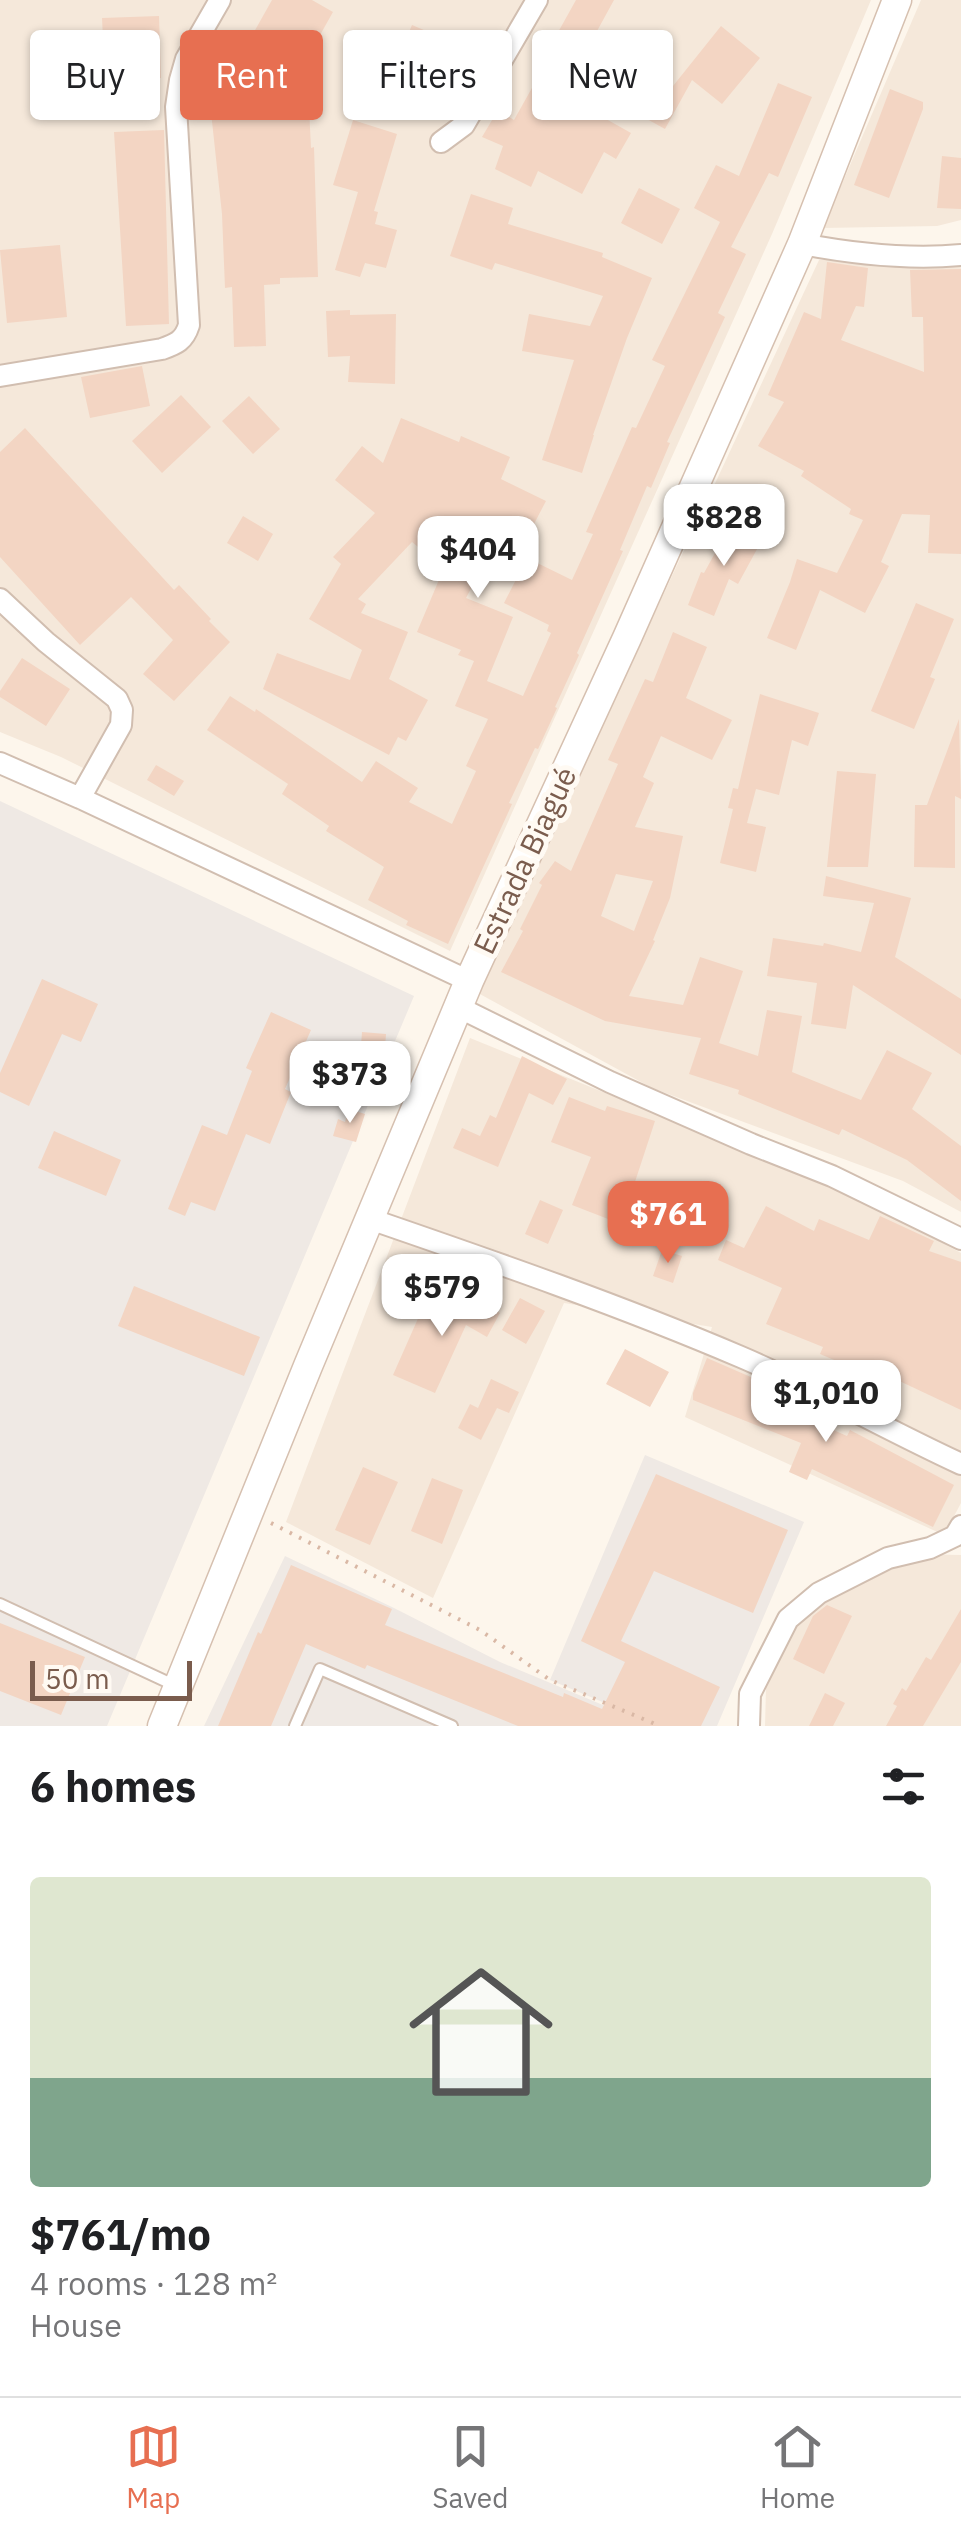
<!DOCTYPE html>
<html lang="en">
<head>
<meta charset="utf-8">
<style>
	body { margin:0; font-family:"IBM Plex Sans",sans-serif; background:#f2f2f2; color:#202124; height:100vh; display:flex; flex-direction:column; font-size:38px; white-space:nowrap }
	* { box-sizing:border-box; margin:0 }
	p { font-size:32px; color:#757577 }
	.icon { flex:none; width:55px; height:55px; fill:none; stroke:currentColor; stroke-width:2; stroke-linecap:round; stroke-linejoin:round }
	.map { position:relative; height:1726px; overflow:hidden }
	.details { display:flex; flex-direction:column; background:#fff; flex:1 }
	.details>* { flex:none }
	.guide { position:absolute; left:30px; top:30px; width:902px; height:90px; display:flex; gap:20px }
	.scale { position:absolute; left:30px; bottom:25px; width:162px; box-sizing:border-box; padding-left:10px; border:5px solid #7a5c4d; border-top:0; font-size:28px; line-height:35px; white-space:nowrap; color:#7a5c4d; -webkit-text-stroke:8px #fffaf3; paint-order:stroke }
	.price { position:absolute; translate:-50% -85px; padding:0 22px; border-radius:20px; background:#fff; color:#222; font-size:32px; line-height:65px; filter:drop-shadow(0 2px 5px #0008) }
	.price::after { content:''; position:absolute; left:50%; top:60px; width:30px; height:22px; margin-left:-15px; background:inherit; clip-path:polygon(0 0,100% 0,50% 100%) }
	.price.current { background:#e76f51; color:#fff }
	ul { padding:0; list-style:none }
	li { display:grid; align-content:center; gap:20px; height:530px; padding:0 30px }
	li span { display:grid; place-items:center; height:310px; border-radius:10px; color:#555 }
	li>.icon { margin-inline-start:auto }
	span .icon { width:180px; height:180px; fill:#fffc; stroke-width:1 }
	li b { font-size:42px }
	h2 { display:flex; justify-content:space-between; align-items:center; height:120px; padding:0 30px; font-size:42px }
	.chip { padding:0 35px; border-radius:10px; background:#fff; box-shadow:0 2px 8px #0004; font-size:35px; line-height:90px }
	.chip.current { background:#e76f51; color:#fff }
	.dock { display:flex; justify-content:space-around; align-items:center; height:140px; border-top:2px solid #e0e0e0; background:#fff; font-size:28px; color:#757577 }
	.dock a { display:grid; justify-items:center; gap:5px }
	.dock .current { color:#e76f51 }
	.map>svg:first-child { display:block }
</style>
</head>
<body>
<div class="map">
<svg width="961" height="1726" viewBox="0 0 961 1726">
	<rect width="100%" height="100%" fill="#fdf6ec"/>
	<path fill="#f5e8da" d="M 0,0 L 871,0 L 772,234 L 450,951 L 61,757 L 0,732 Z
		M 921,0 L 961,0 L 961,220 L 937,226 L 823,228 Z
		M 819,260 L 961,261 L 961,1212 L 903,1181 L 652,1088 L 478,993 Z
		M 470,1038 L 842,1189 L 961,1253 L 961,1503 L 944,1535 L 685,1417 L 712,1327 L 564,1303 L 433,1598 L 286,1522 Z
		M 908,1554 L 961,1555 L 961,1726 L 765,1726 L 766,1688 L 808,1597 Z"/>
	<path fill="#efe9e4" d="M 0,801 L 414,996 L 107,1726 L 0,1726 Z
		M 645,1455 L 804,1522 L 717,1726 L 660,1726 L 550,1680 Z
		M 285,1556 L 394,1608 L 500,1662 L 653,1726 L 204,1726 Z"/>
	<path fill="#f3d5c3" fill-rule="evenodd" d="M 272,0 L 312,0 L 333,12 L 302,67 L 250,39 Z
		M 576,0 L 614,0 L 568,84 L 580,91 L 574,101 L 631,133 L 616,159 L 604,152 L 582,194 L 538,171 L 531,187 L 495,169 L 503,146 L 482,137 L 498,110 L 514,120 L 551,54 L 547,52 Z
		M 159,16 L 161,78 L 105,80 L 102,18 Z
		M 412,25 L 464,47 L 436,117 L 396,99 L 406,76 L 392,71 Z
		M 721,26 L 760,58 L 722,104 L 692,80 L 665,129 L 627,108 L 641,83 L 665,96 Z
		M 778,83 L 812,97 L 778,177 L 769,173 L 731,247 L 746,254 L 718,313 L 725,317 L 667,442 L 670,443 L 651,488 L 647,486 L 620,550 L 623,551 L 577,653 L 579,655 L 555,707 L 557,708 L 538,749 L 535,748 L 509,803 L 512,804 L 448,944 L 406,925 L 408,921 L 368,900 L 384,867 L 326,831 L 329,826 L 282,794 L 288,784 L 207,730 L 230,696 L 255,712 L 256,709 L 362,782 L 376,761 L 418,788 L 409,802 L 452,824 L 476,771 L 466,766 L 488,719 L 455,706 L 474,661 L 458,655 L 461,650 L 417,632 L 444,568 L 412,542 L 358,599 L 366,604 L 361,613 L 408,632 L 389,679 L 428,700 L 406,741 L 398,737 L 389,755 L 263,689 L 277,653 L 350,680 L 362,650 L 309,619 L 341,564 L 333,557 L 375,513 L 335,480 L 362,446 L 383,463 L 401,418 L 459,442 L 461,436 L 510,457 L 501,479 L 546,501 L 523,545 L 500,533 L 466,598 L 513,617 L 487,681 L 523,696 L 551,633 L 547,631 L 549,625 L 504,603 L 527,558 L 572,580 L 593,534 L 586,532 L 632,427 L 636,428 L 665,366 L 652,360 L 720,222 L 694,208 L 716,165 L 739,176 Z
		M 308,87 L 311,148 L 314,147 L 318,277 L 280,278 L 280,284 L 264,285 L 266,346 L 234,347 L 232,287 L 225,288 L 222,214 L 211,112 L 232,110 L 231,94 Z
		M 890,89 L 923,102 L 923,109 L 889,198 L 854,185 Z
		M 353,120 L 397,134 L 374,211 L 378,212 L 375,224 L 397,230 L 386,268 L 365,263 L 360,277 L 335,270 L 358,192 L 333,185 Z
		M 164,130 L 169,324 L 126,326 L 114,132 Z
		M 942,156 L 961,158 L 961,209 L 937,208 Z
		M 639,188 L 680,209 L 662,244 L 621,223 Z
		M 471,194 L 513,208 L 508,224 L 603,253 L 602,257 L 652,278 L 627,338 L 593,435 L 594,435 L 582,473 L 542,460 L 574,360 L 522,351 L 529,314 L 590,326 L 603,296 L 495,263 L 492,270 L 450,256 Z
		M 60,245 L 67,317 L 7,323 L 0,250 Z
		M 827,262 L 868,268 L 864,307 L 856,306 L 841,340 L 924,372 L 923,317 L 912,317 L 910,270 L 961,269 L 961,554 L 928,553 L 930,515 L 902,514 L 881,562 L 889,566 L 865,613 L 820,590 L 796,650 L 767,638 L 790,582 L 797,559 L 837,573 L 863,520 L 849,514 L 851,509 L 801,476 L 804,471 L 758,446 L 784,402 L 768,395 L 804,312 L 821,319 Z
		M 350,310 L 350,315 L 396,314 L 395,384 L 348,382 L 350,356 L 328,357 L 326,311 Z
		M 142,366 L 150,406 L 90,418 L 81,377 Z
		M 181,395 L 211,427 L 162,473 L 132,441 Z
		M 249,396 L 280,429 L 253,454 L 222,421 Z
		M 25,428 L 174,590 L 179,585 L 211,619 L 209,621 L 230,642 L 174,701 L 143,674 L 173,640 L 131,597 L 80,645 L 0,557 L 0,452 Z
		M 243,516 L 273,534 L 258,561 L 227,543 Z
		M 731,524 L 762,540 L 738,584 L 729,579 L 714,616 L 688,605 L 701,572 L 704,573 Z
		M 916,603 L 954,619 L 930,677 L 935,679 L 914,729 L 871,711 Z
		M 673,632 L 707,647 L 686,698 L 732,720 L 712,760 L 661,736 L 643,777 L 654,783 L 635,827 L 683,836 L 670,898 L 653,940 L 655,941 L 629,996 L 683,1005 L 700,957 L 743,971 L 719,1043 L 758,1056 L 767,1010 L 802,1016 L 792,1072 L 861,1100 L 887,1050 L 932,1073 L 912,1109 L 961,1146 L 961,1201 L 907,1160 L 842,1129 L 839,1135 L 738,1094 L 739,1090 L 689,1074 L 701,1038 L 605,1021 L 501,972 L 523,931 L 520,929 L 542,885 L 539,883 L 555,861 L 571,871 L 618,764 L 608,760 L 645,679 L 653,682 ZM 616,874 L 653,881 L 634,931 L 601,916 Z
		M 22,658 L 70,689 L 46,726 L 0,697 L 0,691 Z
		M 760,694 L 819,713 L 808,746 L 792,740 L 779,795 L 756,789 L 747,823 L 766,827 L 756,872 L 720,863 L 733,809 L 728,808 L 733,788 L 738,789 Z
		M 959,719 L 961,799 L 955,796 L 955,868 L 914,867 L 915,805 L 927,805 Z
		M 156,765 L 184,781 L 174,796 L 147,780 Z
		M 837,771 L 876,774 L 868,867 L 827,867 Z
		M 826,876 L 911,898 L 895,957 L 961,999 L 961,1055 L 853,985 L 846,1029 L 811,1024 L 817,983 L 767,976 L 773,938 L 823,946 L 824,943 L 861,952 L 874,903 L 823,896 Z
		M 42,979 L 98,1004 L 81,1042 L 62,1034 L 29,1106 L 0,1092 L 0,1073 Z
		M 271,1012 L 311,1030 L 285,1089 L 291,1092 L 270,1144 L 246,1134 L 215,1211 L 191,1202 L 185,1216 L 168,1209 L 202,1125 L 227,1135 L 252,1071 L 246,1068 Z
		M 362,1032 L 386,1034 L 384,1062 L 360,1060 Z
		M 522,1056 L 567,1079 L 553,1105 L 529,1093 L 498,1167 L 453,1148 L 462,1128 L 480,1136 L 490,1115 L 496,1118 Z
		M 569,1097 L 605,1111 L 607,1106 L 655,1121 L 630,1197 L 650,1205 L 639,1231 L 572,1205 L 591,1157 L 551,1142 Z
		M 349,1109 L 365,1114 L 356,1142 L 333,1136 L 338,1119 L 345,1122 Z
		M 54,1131 L 121,1160 L 106,1196 L 38,1168 Z
		M 540,1200 L 563,1210 L 548,1244 L 525,1234 Z
		M 766,1206 L 814,1231 L 819,1219 L 869,1240 L 880,1216 L 934,1241 L 929,1251 L 961,1262 L 961,1410 L 876,1370 L 874,1377 L 820,1354 L 823,1347 L 766,1324 L 782,1288 L 718,1260 L 726,1240 L 744,1248 Z
		M 662,1250 L 682,1256 L 673,1283 L 653,1276 Z
		M 134,1286 L 260,1337 L 244,1376 L 118,1326 Z
		M 452,1287 L 500,1313 L 487,1337 L 466,1325 L 435,1393 L 393,1375 L 420,1314 L 434,1320 Z
		M 520,1298 L 545,1311 L 526,1344 L 502,1330 Z
		M 625,1349 L 669,1372 L 650,1407 L 606,1384 Z
		M 707,1358 L 792,1395 L 786,1409 L 847,1436 L 850,1430 L 954,1485 L 933,1527 L 812,1469 L 807,1480 L 789,1472 L 801,1443 L 693,1400 L 693,1393 Z
		M 491,1379 L 519,1392 L 509,1413 L 497,1408 L 481,1440 L 458,1428 L 470,1404 L 478,1408 Z
		M 363,1467 L 398,1482 L 370,1545 L 335,1530 Z
		M 656,1474 L 788,1530 L 753,1613 L 654,1571 L 621,1641 L 720,1687 L 701,1726 L 518,1726 L 367,1665 L 365,1669 L 306,1644 L 271,1726 L 218,1726 L 258,1632 L 261,1634 L 291,1565 L 392,1609 L 385,1625 L 563,1697 L 564,1693 L 602,1709 L 625,1662 L 581,1641 Z
		M 432,1478 L 463,1490 L 442,1544 L 411,1531 Z
		M 827,1605 L 852,1616 L 824,1674 L 793,1659 L 813,1616 Z
		M 961,1609 L 961,1662 L 923,1726 L 886,1726 L 897,1706 L 893,1704 L 902,1688 L 906,1691 L 926,1657 L 931,1660 Z
		M 0,1623 L 85,1657 L 61,1715 L 0,1691 Z
		M 825,1693 L 845,1703 L 833,1726 L 809,1726 Z"/>
	<g fill="none" stroke-linecap="round" stroke-linejoin="round">
		<g stroke="#d1beb0" stroke-width="14">
			<path id="service" d="M 0,1604 L 176,1686
				M 295,1726 L 320,1669 L 452,1726"/>
		</g>
		<g stroke="#d1beb0" stroke-width="24">
			<path id="minor" d="M 441,142 L 464,125 L 537,0
				M 802,244 C 855,254 907,260 961,255
				M 0,376 L 162,349 C 176,344 184,341 189,325 L 176,107 L 180,80 L 186,59 L 220,0
				M 0,599 L 46,642 L 117,699 L 122,710 L 121,725 L 80,798
				M 0,763 L 80,798 L 469,981
				M 458,1007 L 610,1082 L 751,1144 L 832,1176 L 961,1239
				M 370,1219 C 495,1262 619,1305 741,1357 C 816,1389 887,1430 961,1464
				M 749,1726 L 750,1694 L 788,1619 L 819,1593 L 888,1558 L 930,1548 L 955,1536 L 961,1526"/>
		</g>
		<g stroke="#d6c0b0" stroke-width="31">
			<path id="secondary" d="M 162,1726 L 308,1366 L 469,981 L 627,638 L 802,244 L 897,0"/>
		</g>
		<path stroke="#d9b8a5" stroke-width="4" stroke-dasharray="2.5 8" stroke-linecap="butt" d="M 271,1523 L 480,1630 L 550,1680 L 660,1726"/>
		<use href="#service" stroke="#fff" stroke-width="10"/>
		<use href="#minor" stroke="#fff" stroke-width="20"/>
		<use href="#secondary" stroke="#fff" stroke-width="28"/>
	</g>
	<g text-anchor="middle" dominant-baseline="central" stroke-width="10" stroke-linejoin="round" paint-order="stroke">
		<g font-size="30" fill="#7a5c4d" stroke="#fffaf3">
			<text transform="translate(524 860) rotate(-65)">Estrada Biagué</text>
		</g>
	</g>
</svg>
<div class="scale">50 m</div>
<b class="price" style="left:724px;top:569px">$828</b>
<b class="price" style="left:478px;top:601px">$404</b>
<b class="price" style="left:350px;top:1126px">$373</b>
<b class="price current" style="left:668px;top:1266px">$761</b>
<b class="price" style="left:442px;top:1339px">$579</b>
<b class="price" style="left:826px;top:1445px">$1,010</b>
<div class="guide">
<a class="chip">Buy</a>
<a class="chip current">Rent</a>
<a class="chip">Filters</a>
<a class="chip">New</a>
</div>
</div>
<section class="details">
<h2>6 homes<svg class="icon" aria-label="filters" viewBox="0 0 24 24"><path d="M4 7h16M4 17h16"/><circle cx="9" cy="7" r="2"/><circle cx="15" cy="17" r="2"/></svg></h2>
<ul>
<li><span style="background:linear-gradient(#dfe7d0 65%,#7fa58c 0)"><svg class="icon" aria-label="home" viewBox="0 0 24 24"><path d="M3 11l9-7 9 7M6 9v11h12V9"/></svg></span><div><b>$761/mo</b><p>4 rooms · 128 m²</p><p>House</p></div></li>
</ul>
</section>
<nav class="dock">
<a class="current"><svg class="icon" aria-label="map" viewBox="0 0 24 24"><path d="M3 6l6-2 6 2 6-2v14l-6 2-6-2-6 2zM9 4v14M15 6v14"/></svg>Map</a>
<a><svg class="icon" aria-label="saved" viewBox="0 0 24 24"><path d="M7 4h10v16l-5-4-5 4z"/></svg>Saved</a>
<a><svg class="icon" aria-label="home" viewBox="0 0 24 24"><path d="M3 11l9-7 9 7M6 9v11h12V9"/></svg>Home</a>
</nav>
</body>
</html>
